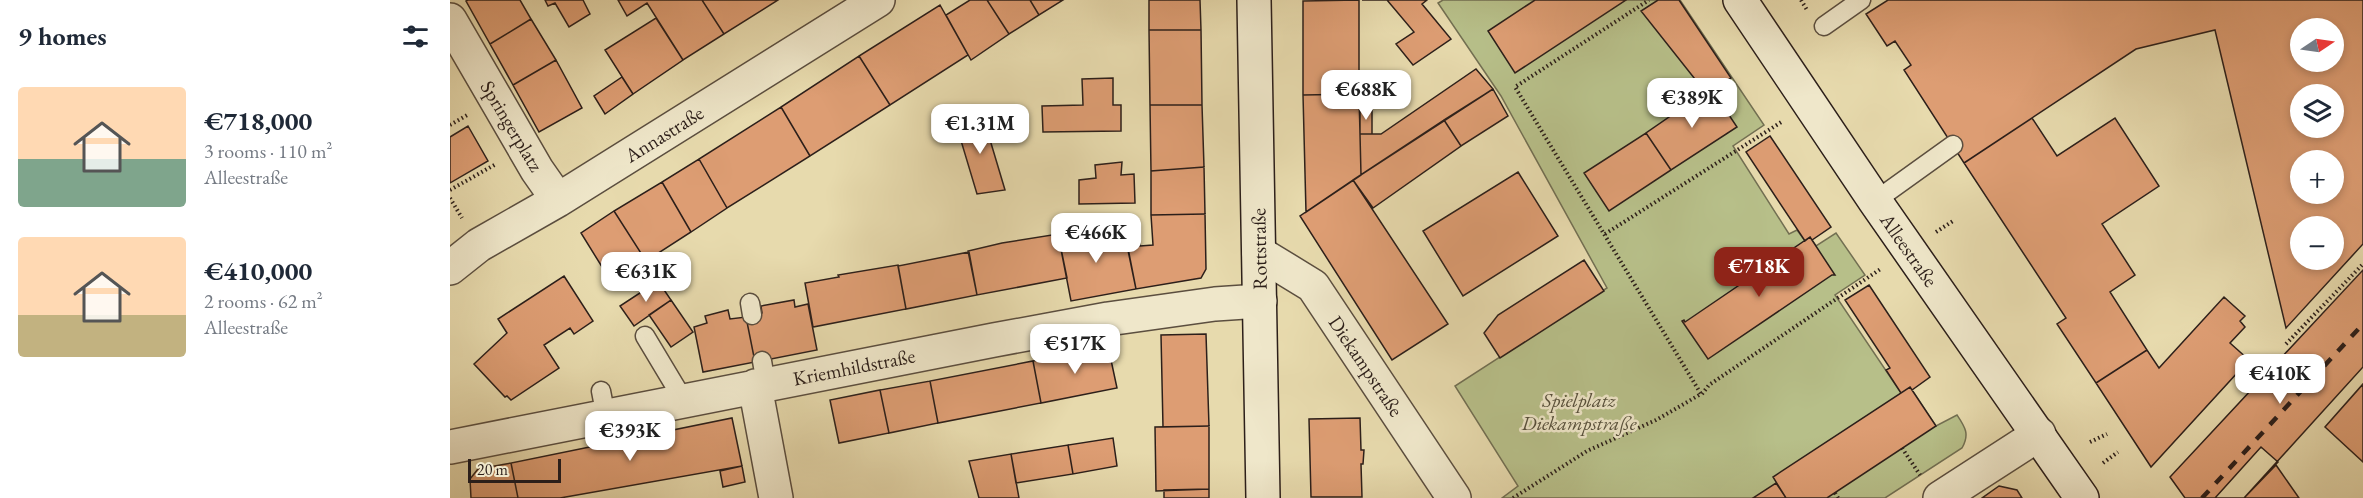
<!DOCTYPE html>
<html lang="en">
<head>
<meta charset="utf-8">
<style>
	body { margin:0; font-family:"EB Garamond",serif; background:#f2f2f3; color:#1f2937; height:100vh; display:flex; flex-direction:column; font-size:22px; white-space:nowrap }
	* { box-sizing:border-box; margin:0 }
	p { font-size:20px; color:#747a83 }
	.icon { flex:none; width:33px; height:33px; fill:none; stroke:currentColor; stroke-width:2; stroke-linecap:round; stroke-linejoin:round }
	.map { position:relative; flex:1; overflow:hidden }
	.details { display:flex; flex-direction:column; background:#fff; width:450px }
	.details>* { flex:none }
	.needle { width:39px; rotate:77deg }
	.tools { position:absolute; left:1840px; top:18px; display:grid; gap:12px }
	.tools a { display:grid; place-items:center; width:54px; height:54px; border-radius:50%; background:#fff; box-shadow:0 3px 9px #0003; font-size:30px }
	.scale { position:absolute; left:18px; bottom:15px; width:93px; box-sizing:border-box; padding-left:6px; border:3px solid #2c1f1a; border-top:0; font-size:16px; line-height:21px; white-space:nowrap; color:#2c1f1a; -webkit-text-stroke:4px #efe7ca; paint-order:stroke }
	.price { position:absolute; translate:-50% -51px; padding:0 14px; border-radius:12px; background:#fff; color:#222; font-size:20px; line-height:39px; filter:drop-shadow(0 2px 3px #0008) }
	.price::after { content:''; position:absolute; left:50%; top:36px; width:18px; height:14px; margin-left:-9px; background:inherit; clip-path:polygon(0 0,100% 0,50% 100%) }
	.price.current { background:#8f2418; color:#fff }
	ul { padding:0; list-style:none }
	li { display:flex; align-items:center; gap:18px; height:150px; padding:0 18px }
	li span { display:grid; place-items:center; flex:none; width:168px; height:120px; border-radius:6px; color:#555 }
	li>.icon { margin-inline-start:auto }
	span .icon { width:72px; height:72px; fill:#fffc; stroke-width:1 }
	li b { font-size:26px }
	h2 { display:flex; justify-content:space-between; align-items:center; height:72px; padding:0 18px; font-size:26px }
	main { display:flex; flex:1; min-height:0 }
	.map>svg:first-child { display:block }
</style>
</head>
<body>
<main>
<section class="details">
<h2>9 homes<svg class="icon" aria-label="filters" viewBox="0 0 24 24"><path d="M4 7h16M4 17h16"/><circle cx="9" cy="7" r="2"/><circle cx="15" cy="17" r="2"/></svg></h2>
<ul>
<li><span style="background:linear-gradient(#ffd9b3 60%,#7fa58c 0)"><svg class="icon" aria-label="home" viewBox="0 0 24 24"><path d="M3 11l9-7 9 7M6 9v11h12V9"/></svg></span><div><b>€718,000</b><p>3 rooms · 110 m²</p><p>Alleestraße</p></div></li>
<li><span style="background:linear-gradient(#ffd9b3 65%,#c2b280 0)"><svg class="icon" aria-label="home" viewBox="0 0 24 24"><path d="M3 11l9-7 9 7M6 9v11h12V9"/></svg></span><div><b>€410,000</b><p>2 rooms · 62 m²</p><p>Alleestraße</p></div></li>
</ul>
</section>
<div class="map">
<svg width="1913" height="498" viewBox="0 0 1913 498">
	<rect width="100%" height="100%" fill="#e7daad"/>
	<filter id="stains"><feTurbulence type="fractalNoise" baseFrequency=".00333" numOctaves="4"/><feColorMatrix values="0 0 0 0 .2 0 0 0 0 .09 0 0 0 0 .02 0 0 0 .5 -.17"/></filter>
	<radialGradient id="worn" r=".72"><stop offset=".6" stop-color="#630" stop-opacity="0"/><stop offset="1" stop-color="#630" stop-opacity=".3"/></radialGradient>
	<path fill="#b7bf89" stroke="#726f52" stroke-width="1.5" d="M 993,0 L 1230,0 L 1314,125 L 1283,146 L 1339,234 L 1347,230 L 1355,241 L 1360,237 L 1366,246 L 1386,233 L 1415,275 L 1385,295 L 1451,393 L 1460,387 L 1486,426 L 1507,415 C 1515,427 1520,434 1512,448 L 1435,498 L 1052,498 L 1068,486 L 1005,386 L 1157,288 L 1051,96 L 988,3 Z"/>
	<path fill="#dd9d73" stroke="#2c1f1a" stroke-width="1.5" fill-rule="evenodd" d="M 18,0 L 70,0 L 81,19 L 40,44 L 16,1 Z
		M 95,0 L 133,0 L 140,14 L 119,27 L 105,3 L 98,6 Z
		M 168,0 L 252,0 L 274,34 L 233,60 L 197,3 L 177,16 Z
		M 252,0 L 328,0 L 274,34 Z
		M 520,0 L 537,0 L 559,34 L 521,60 L 496,15 Z
		M 537,0 L 580,0 L 589,15 L 559,34 Z
		M 580,0 L 613,0 L 589,15 Z
		M 699,0 L 750,0 L 751,30 L 699,30 Z
		M 909,0 L 909,94 L 853,95 L 853,1 Z
		M 912,0 L 977,0 L 972,4 L 1001,39 L 963,65 L 946,44 L 964,32 L 937,0 Z
		M 1085,0 L 1176,0 L 1065,73 L 1038,31 Z
		M 1208,0 L 1229,0 L 1281,78 L 1256,93 L 1191,11 Z
		M 1438,0 L 1913,0 L 1913,244 L 1836,328 L 1765,30 L 1686,49 L 1514,163 L 1454,70 L 1461,65 L 1445,41 L 1437,46 L 1416,14 ZM 1851,28 L 1884,28 L 1884,62 L 1851,62 ZM 1851,94 L 1884,94 L 1884,128 L 1851,128 ZM 1851,160 L 1884,160 L 1884,194 L 1851,194 ZM 1851,226 L 1884,226 L 1884,260 L 1851,260 Z
		M 490,5 L 518,55 L 440,105 L 409,56 Z
		M 206,18 L 233,60 L 183,94 L 155,50 Z
		M 81,19 L 106,60 L 63,85 L 40,44 Z
		M 699,30 L 751,30 L 752,105 L 700,105 Z
		M 409,56 L 440,105 L 360,156 L 331,107 Z
		M 106,60 L 132,108 L 89,132 L 63,85 Z
		M 1026,69 L 1043,89 L 911,175 L 910,134 L 931,134 Z
		M 172,77 L 183,94 L 155,114 L 144,96 Z
		M 663,78 L 663,105 L 671,105 L 671,131 L 593,132 L 592,106 L 633,105 L 632,79 Z
		M 1261,88 L 1287,127 L 1221,170 L 1196,133 Z
		M 1043,89 L 1058,116 L 1011,146 L 994,120 Z
		M 909,94 L 911,175 L 856,212 L 853,95 Z
		M 700,105 L 752,105 L 754,167 L 701,171 Z
		M 331,107 L 360,156 L 277,208 L 249,159 Z
		M 910,109 L 922,109 L 922,134 L 910,134 Z
		M 532,113 L 555,190 L 527,194 L 506,124 Z
		M 1582,118 L 1607,156 L 1665,118 L 1709,186 L 1652,224 L 1685,275 L 1660,292 L 1697,350 L 1646,383 L 1607,324 L 1616,318 L 1514,163 Z
		M 994,120 L 1011,146 L 923,208 L 903,180 Z
		M 18,126 L 38,161 L 0,183 L 0,137 Z
		M 1196,133 L 1221,170 L 1159,211 L 1134,173 Z
		M 1320,136 L 1381,227 L 1362,240 L 1360,237 L 1355,241 L 1296,152 Z
		M 249,159 L 277,208 L 241,232 L 212,182 Z
		M 672,162 L 671,175 L 684,174 L 685,203 L 629,204 L 629,180 L 646,178 L 645,165 Z
		M 754,167 L 755,214 L 701,215 L 701,171 Z
		M 1068,172 L 1108,236 L 1013,296 L 973,231 Z
		M 903,180 L 998,324 L 942,360 L 850,216 Z
		M 212,182 L 241,232 L 196,261 L 164,211 Z
		M 164,211 L 196,261 L 162,283 L 131,233 Z
		M 755,214 L 756,269 L 751,278 L 686,289 L 677,243 L 689,241 L 690,246 L 703,245 L 701,215 Z
		M 630,229 L 631,233 L 674,231 L 686,289 L 621,301 L 608,234 Z
		M 608,234 L 617,278 L 527,295 L 518,251 L 552,243 Z
		M 1360,237 L 1385,275 L 1382,275 L 1258,359 L 1232,321 L 1234,320 L 1235,322 Z
		M 519,252 L 527,295 L 456,309 L 448,266 Z
		M 1134,260 L 1154,291 L 1050,358 L 1034,333 L 1048,315 Z
		M 448,265 L 456,309 L 363,327 L 355,283 L 389,277 L 388,275 Z
		M 1913,270 L 1913,367 L 1794,498 L 1735,498 L 1720,477 Z
		M 114,276 L 143,321 L 124,334 L 120,328 L 94,345 L 109,368 L 61,400 L 57,396 L 55,397 L 24,364 L 57,333 L 48,319 Z
		M 208,281 L 221,300 L 184,326 L 170,306 Z
		M 1419,285 L 1480,377 L 1462,390 L 1460,387 L 1451,393 L 1436,370 L 1440,368 L 1395,300 Z
		M 1774,297 L 1795,316 L 1790,321 L 1795,327 L 1780,343 L 1799,360 L 1701,467 L 1646,383 L 1697,350 L 1709,368 Z
		M 221,300 L 243,332 L 221,347 L 199,315 Z
		M 344,300 L 345,307 L 358,304 L 367,350 L 305,362 L 296,317 L 312,313 L 311,306 Z
		M 278,310 L 280,319 L 296,317 L 305,362 L 253,372 L 244,327 L 257,323 L 255,316 Z
		M 756,334 L 759,426 L 713,427 L 711,335 Z
		M 658,346 L 667,388 L 591,403 L 583,361 Z
		M 583,361 L 591,403 L 488,423 L 480,381 Z
		M 480,381 L 488,423 L 439,433 L 430,390 Z
		M 1913,384 L 1913,462 L 1875,427 Z
		M 1460,387 L 1486,426 L 1377,498 L 1336,498 L 1323,477 Z
		M 430,390 L 439,433 L 389,443 L 380,400 Z
		M 282,418 L 292,466 L 110,498 L 68,498 L 61,463 Z
		M 910,418 L 911,450 L 914,450 L 913,464 L 911,464 L 912,497 L 861,497 L 859,419 Z
		M 759,426 L 759,489 L 706,491 L 705,427 Z
		M 663,438 L 667,466 L 623,474 L 618,445 Z
		M 618,445 L 623,474 L 566,483 L 561,454 Z
		M 1811,447 L 1828,462 L 1794,498 L 1765,498 Z
		M 561,454 L 569,498 L 529,498 L 519,461 Z
		M 61,463 L 68,498 L 21,498 L 20,479 L 28,469 Z
		M 1826,465 L 1849,498 L 1794,498 Z
		M 292,466 L 295,482 L 273,487 L 270,471 Z
		M 1326,483 L 1336,498 L 1303,498 Z
		M 1549,486 L 1567,490 L 1572,498 L 1532,498 Z
		M 759,489 L 759,498 L 714,498 L 714,490 Z"/>
	<g fill="none" stroke-linecap="round" stroke-linejoin="round">
		<g stroke="#5b4e3f" stroke-width="21">
			<path id="lane" d="M 1374,26 L 1411,0
				M 1425,201 L 1503,145
				M 300,303 L 302,315
				M 195,336 L 234,401
				M 312,361 L 316,384
				M 151,391 L 156,417"/>
		</g>
		<g stroke="#5b4e3f" stroke-width="36">
			<path id="street" d="M 0,20 L 87,170 L 108,200
				M 809,253 L 863,286 L 1004,498
				M 0,268 L 29,245 L 108,200 L 428,0
				M 305,386 L 326,498
				M 0,447 L 544,340 L 658,319 L 765,304 L 810,301
				M 1490,498 L 1589,434"/>
		</g>
		<g stroke="#2c1f1a" stroke-width="36">
			<path id="secondary" d="M 804,0 L 813,498
				M 1290,0 L 1425,201 L 1632,498"/>
		</g>
		<path stroke="#2c1f1a" stroke-width="4" stroke-dasharray="1.5 3" stroke-linecap="butt" d="M 1351,0 L 1357,10
			M 0,125 L 19,114
			M 0,190 L 46,164
			M 0,198 L 12,218
			M 1486,232 L 1503,221
			M 1155,234 L 1333,121
			M 1836,344 L 1913,264
			M 1252,394 L 1259,385 L 1432,268
			M 1640,442 L 1657,434
			M 1452,448 L 1470,475
			M 1653,463 L 1668,452
			M 1385,493 L 1388,498
			M 1063,498 L 1137,451 L 1206,420 L 1251,394 L 1065,87 L 1199,0"/>
		<use href="#lane" stroke="#efe7ca" stroke-width="18"/>
		<use href="#street" stroke="#efe7ca" stroke-width="33"/>
		<use href="#secondary" stroke="#efe7ca" stroke-width="33"/>
		<path stroke="#2c1f1a" stroke-width="4.5" stroke-dasharray="10 10" stroke-linecap="butt" d="M 1752,498 L 1913,324"/>
	</g>
	<g text-anchor="middle" dominant-baseline="central" stroke-width="5" stroke-linejoin="round" paint-order="stroke">
		<g font-size="20" fill="#2c1f1a" stroke="#efe7ca">
			<text transform="translate(62 126) rotate(59)">Springerplatz</text>
			<text transform="translate(214 134) rotate(-32)">Annastraße</text>
			<text transform="translate(809 249) rotate(-91)">Rottstraße</text>
			<text transform="translate(1459 250) rotate(55)">Alleestraße</text>
			<text transform="translate(916 366) rotate(56)">Diekampstraße</text>
			<text transform="translate(404 367) rotate(-11)">Kriemhildstraße</text>
		</g>
		<g font-size="20" font-style="italic" fill="#564f3b" stroke="#efe7ca">
			<text x="1129" y="400">Spielplatz<tspan x="1129" dy="23">Diekampstraße</tspan></text>
		</g>
	</g>
	<rect width="100%" height="100%" filter="url(#stains)"/>
	<rect width="100%" height="100%" fill="url(#worn)"/>
</svg>
<div class="tools">
<a><svg class="needle" viewBox="-14 -14 28 28"><path d="M0-13l5 13h-10z" fill="#e53935"/><path d="M0 13l5-13h-10z" fill="#747a83"/></svg></a>
<a><svg class="icon" aria-label="layers" viewBox="0 0 24 24"><path d="M12 4l9 5-9 5-9-5zM3 14l9 5 9-5"/></svg></a>
<a>+</a>
<a>−</a>
</div>
<div class="scale">20 m</div>
<b class="price" style="left:916px;top:121px">€688K</b>
<b class="price" style="left:1242px;top:129px">€389K</b>
<b class="price" style="left:530px;top:155px">€1.31M</b>
<b class="price" style="left:646px;top:264px">€466K</b>
<b class="price current" style="left:1309px;top:298px">€718K</b>
<b class="price" style="left:196px;top:303px">€631K</b>
<b class="price" style="left:625px;top:375px">€517K</b>
<b class="price" style="left:1830px;top:405px">€410K</b>
<b class="price" style="left:180px;top:462px">€393K</b>
</div>
</main>
</body>
</html>
